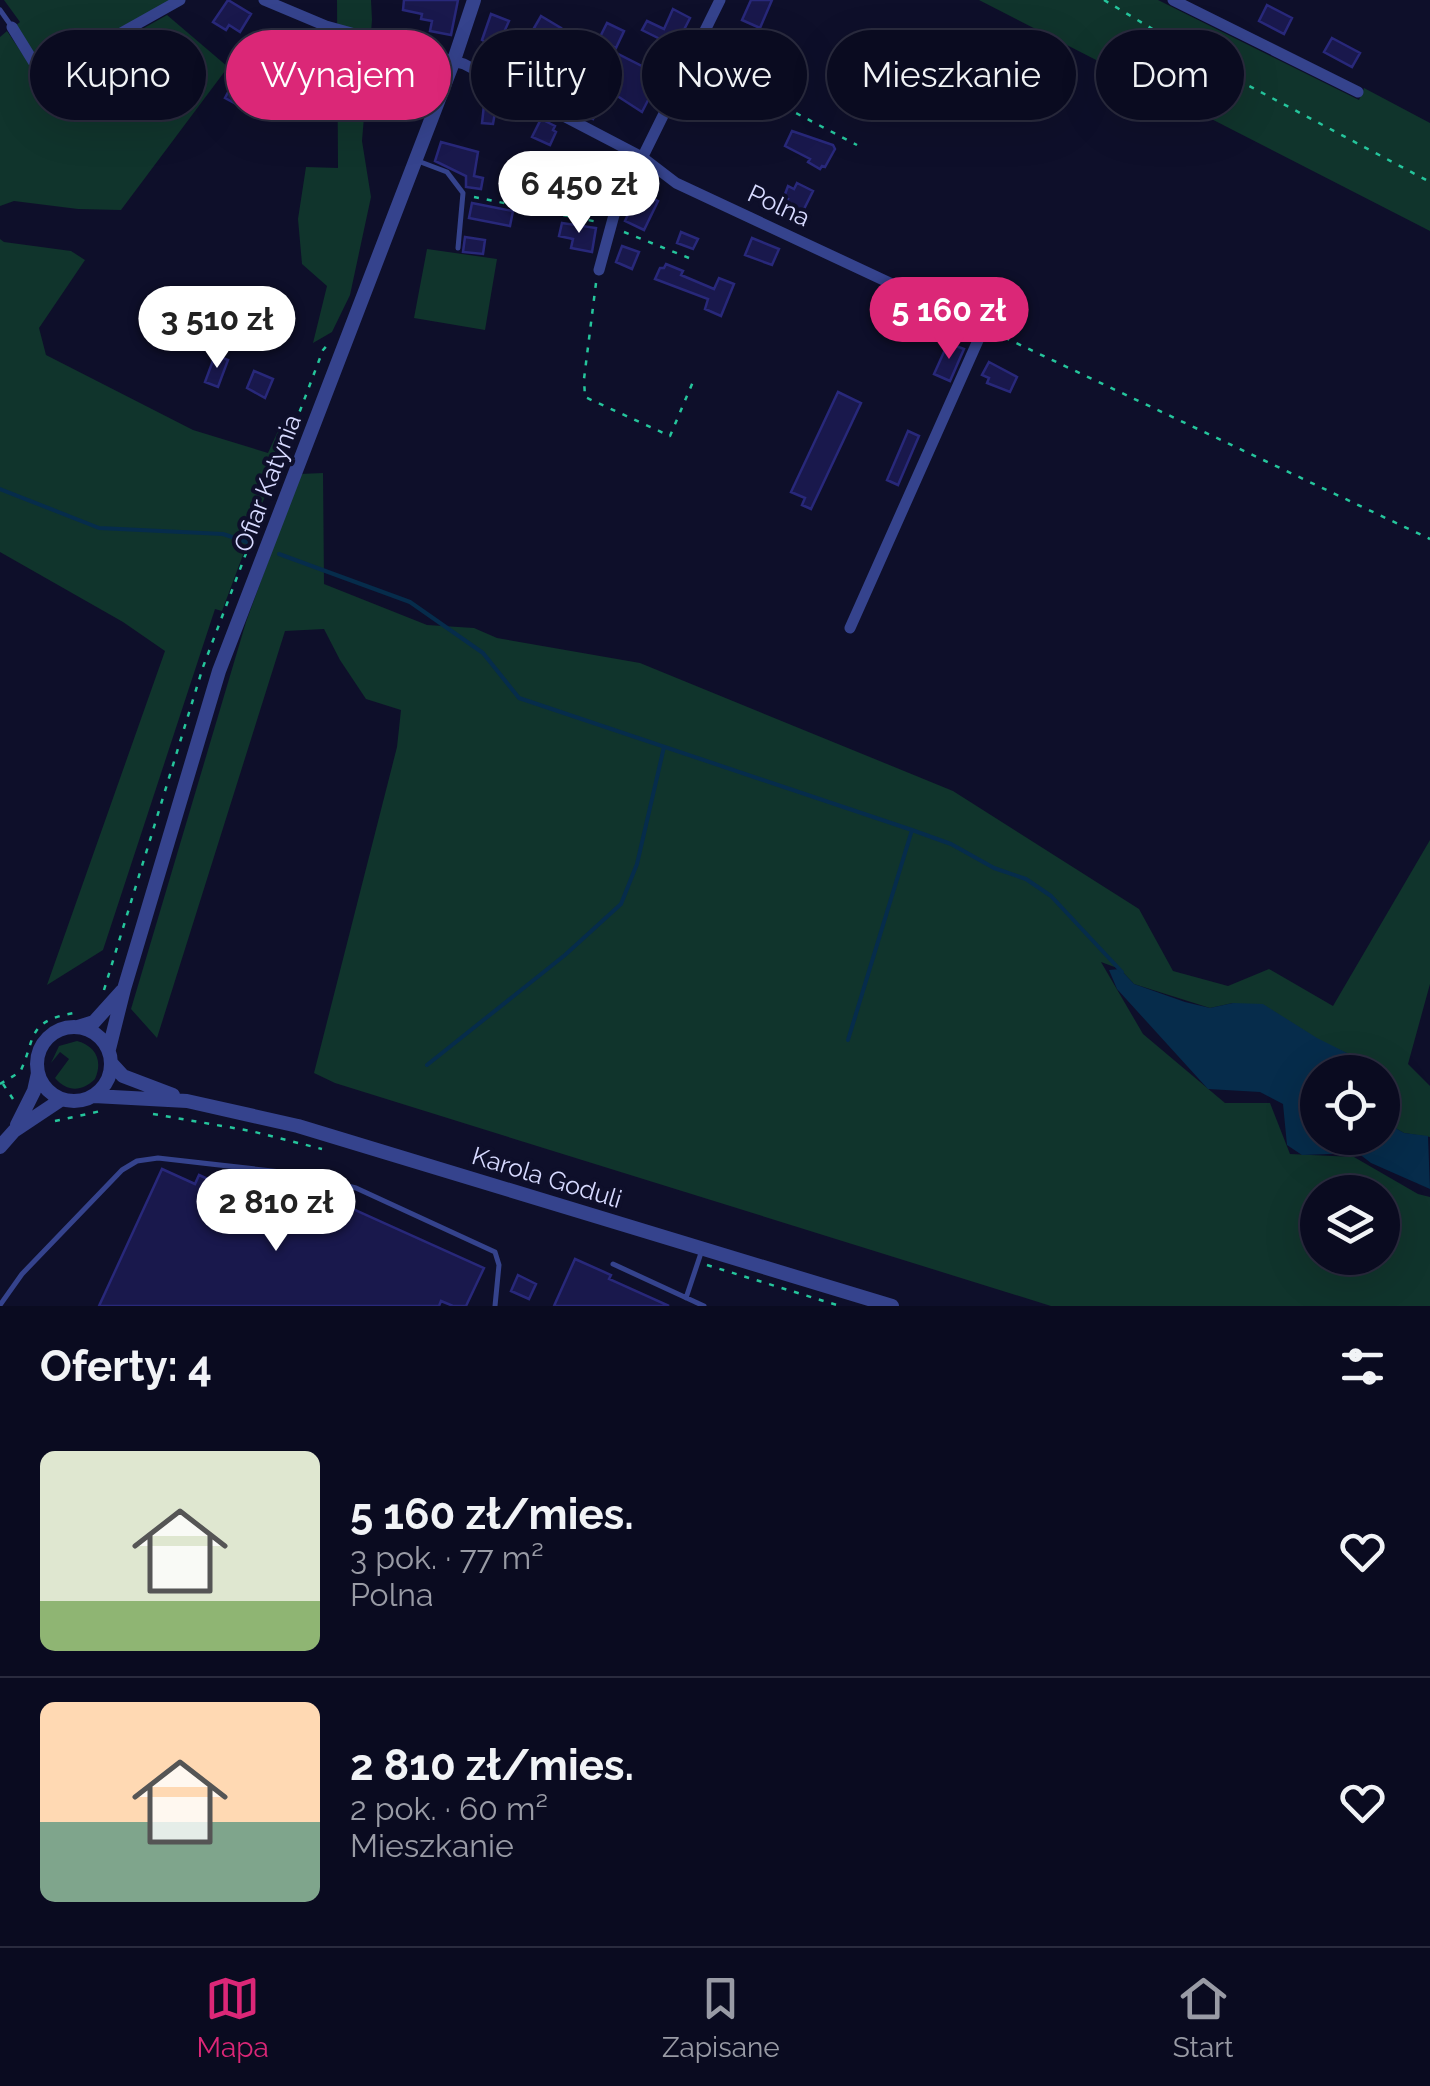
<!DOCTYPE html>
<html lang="pl">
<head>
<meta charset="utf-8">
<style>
	body { margin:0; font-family:Raleway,sans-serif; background:#131429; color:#f1f3f6; height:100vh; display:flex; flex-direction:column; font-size:38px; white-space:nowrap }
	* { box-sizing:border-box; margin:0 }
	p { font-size:32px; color:#999ba5 }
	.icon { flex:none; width:55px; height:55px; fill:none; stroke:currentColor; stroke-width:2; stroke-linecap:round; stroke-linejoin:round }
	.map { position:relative; height:1306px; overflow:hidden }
	.side { display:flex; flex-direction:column; background:#0a0b20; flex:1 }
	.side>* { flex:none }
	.hud { position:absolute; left:30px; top:30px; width:1370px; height:90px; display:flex; gap:20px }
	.controls { position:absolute; left:1300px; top:1055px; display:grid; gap:20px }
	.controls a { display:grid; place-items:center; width:100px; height:100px; border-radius:50%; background:#0a0b20; box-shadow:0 10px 40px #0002,0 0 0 2px #2a2b3e; font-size:50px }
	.price { position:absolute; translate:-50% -85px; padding:0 22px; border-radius:35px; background:#fff; color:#222; font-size:32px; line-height:65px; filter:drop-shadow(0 2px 5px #0008) }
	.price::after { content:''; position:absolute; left:50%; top:60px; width:30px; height:22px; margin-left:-15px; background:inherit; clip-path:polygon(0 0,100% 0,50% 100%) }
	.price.on { background:#db2777; color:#fff }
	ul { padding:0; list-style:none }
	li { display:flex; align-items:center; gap:30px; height:250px; padding:0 40px }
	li+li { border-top:2px solid #2a2b3e }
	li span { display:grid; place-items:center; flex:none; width:280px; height:200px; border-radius:15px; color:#555 }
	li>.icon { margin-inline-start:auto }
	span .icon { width:120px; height:120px; fill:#fffc; stroke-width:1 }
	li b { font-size:42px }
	h2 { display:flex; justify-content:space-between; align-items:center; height:120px; padding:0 40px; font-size:42px }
	.tag { padding:0 35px; border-radius:45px; background:#0a0b20; box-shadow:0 10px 40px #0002,0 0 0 2px #2a2b3e; font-size:35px; line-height:90px }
	.tag.on { background:#db2777; color:#fff }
	.dock { display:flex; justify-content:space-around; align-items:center; height:140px; border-top:2px solid #2a2b3e; background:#0a0b20; font-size:28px; color:#999ba5 }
	.dock a { display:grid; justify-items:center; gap:5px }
	.dock .on { color:#db2777 }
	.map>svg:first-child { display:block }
</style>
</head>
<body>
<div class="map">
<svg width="1430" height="1306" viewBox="0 0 1430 1306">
	<rect width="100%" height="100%" fill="#0e0f2a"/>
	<path fill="#10342c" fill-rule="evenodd" d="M 4,0 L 172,0 L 62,59 L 43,65 L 15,26 L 20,22 Z
		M 337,0 L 371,0 L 372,20 L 362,141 L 371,197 L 350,295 L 332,332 L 313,343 L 327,286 L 302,264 L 298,219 L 306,167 L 338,168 Z
		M 979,0 L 1158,0 L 1359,100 L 1364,88 L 1430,123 L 1430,231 Z
		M 167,15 L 228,67 L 121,210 L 78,209 L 14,201 L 0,206 L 0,37 L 7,31 L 40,80 L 50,81 Z
		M 0,239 L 4,242 L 71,251 L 85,260 L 39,328 L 46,355 L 193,430 L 268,453 L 282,422 L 294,419 L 222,611 L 215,609 L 103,950 L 47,985 L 165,651 L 123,622 L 0,552 Z
		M 427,249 L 497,259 L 485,330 L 414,318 Z
		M 323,473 L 324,584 L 427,625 L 474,628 L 497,638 L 640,663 L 953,791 L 1139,909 L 1173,971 L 1228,986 L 1269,969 L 1333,1006 L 1430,840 L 1430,984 L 1408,1064 L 1430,1086 L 1430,1137 L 1404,1133 L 1383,1121 L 1382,1072 L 1359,1072 L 1351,1055 L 1233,1003 L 1210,1008 L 1134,984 L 1120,969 L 1101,962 L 1143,1034 L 1225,1103 L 1270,1103 L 1290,1154 L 1354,1157 L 1418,1194 L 1430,1197 L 1430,1306 L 1051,1306 L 335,1083 L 314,1073 L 397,747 L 401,710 L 366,699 L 340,660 L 324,629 L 285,631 L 157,1038 L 131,1009 L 246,622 L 300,474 ZM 1318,1192 L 1382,1192 L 1382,1258 L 1318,1258 Z
		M 77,1041 C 96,1046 103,1061 95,1079 C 82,1092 67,1092 55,1078 L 69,1059 L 60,1052 L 51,1063 L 59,1046 Z"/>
	<path fill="#062c4b" d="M 1120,969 L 1134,984 L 1185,1002 L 1210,1008 L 1233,1003 L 1263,1004 L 1317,1038 L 1351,1055 L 1359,1072 L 1318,1072 L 1318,1138 L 1382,1138 L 1383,1121 L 1404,1133 L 1428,1136 L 1430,1189 L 1371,1163 L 1358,1153 L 1302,1155 L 1287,1145 L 1283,1104 L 1260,1092 L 1208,1089 L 1117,989 L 1109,970 Z"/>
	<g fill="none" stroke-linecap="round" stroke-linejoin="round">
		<path stroke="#062c4b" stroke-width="4" d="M 0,489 L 99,528 L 223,534 L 250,543
			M 279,554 L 410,602 L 483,653 L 519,698 L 912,830 L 951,844 L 994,868 L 1026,879 L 1051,896 L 1122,972
			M 848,1040 L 912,830
			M 427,1065 L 565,955 L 621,904 L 637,864 L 664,747"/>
	</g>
	<path fill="#19184c" stroke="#28287a" stroke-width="2.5" d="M 228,0 L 251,14 L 240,32 L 229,25 L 226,30 L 213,22 Z
		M 404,0 L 458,0 L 451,35 L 430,31 L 432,21 L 421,19 L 422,14 L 403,10 Z
		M 751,0 L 772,0 L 760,28 L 742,20 Z
		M 1267,5 L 1292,18 L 1284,34 L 1259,21 Z
		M 673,9 L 690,18 L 642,112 L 608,90 L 593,119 L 580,112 L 586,101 L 556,86 L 564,70 L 595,85 L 603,69 L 609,72 L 618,54 L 644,67 L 660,39 L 642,30 L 647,21 L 664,29 Z
		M 491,14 L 509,21 L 497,48 L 482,40 Z
		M 541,16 L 561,28 L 555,39 L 534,28 Z
		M 607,23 L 624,31 L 616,48 L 599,39 Z
		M 1332,38 L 1360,53 L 1352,67 L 1324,52 Z
		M 733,39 L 753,49 L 750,62 L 742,70 L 731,65 L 721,85 L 724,87 L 724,92 L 718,106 L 724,110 L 720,119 L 710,115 L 713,108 L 694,99 L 705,78 L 712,81 Z
		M 407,63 L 426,71 L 415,97 L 396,88 Z
		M 244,78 L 255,83 L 242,107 L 225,98 L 235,79 L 241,83 Z
		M 275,79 L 285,82 L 279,99 L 269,96 Z
		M 484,105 L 496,107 L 493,124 L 482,123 Z
		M 541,119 L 555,126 L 553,130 L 556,132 L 550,145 L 532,137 Z
		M 792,131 L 833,145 L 835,149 L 825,167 L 822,166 L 820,169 L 808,162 L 810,159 L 785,146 Z
		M 441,142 L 478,152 L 474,176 L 483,178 L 481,189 L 466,187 L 466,176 L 435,161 Z
		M 568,166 L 585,170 L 578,197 L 561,193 Z
		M 797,183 L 813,191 L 803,211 L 786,202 L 788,199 L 784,197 L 788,186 L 794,189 Z
		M 639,192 L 658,201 L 644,230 L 625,221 Z
		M 472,203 L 513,211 L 510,226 L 469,218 Z
		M 562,223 L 596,228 L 592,252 L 571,248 L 573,239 L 559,236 Z
		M 681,232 L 698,239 L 693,249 L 677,243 Z
		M 465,237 L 485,240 L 483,254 L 463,252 Z
		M 752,238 L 779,249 L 772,265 L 745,255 Z
		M 622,246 L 639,252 L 632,269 L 616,262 Z
		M 666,264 L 683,271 L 681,275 L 714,289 L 719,278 L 734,284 L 721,316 L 705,309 L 708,299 L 655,279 L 660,268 L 664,268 Z
		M 948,343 L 964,349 L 950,381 L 934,374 Z
		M 215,355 L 228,360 L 218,387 L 205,382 Z
		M 989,362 L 1017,377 L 1010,392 L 987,383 L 989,378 L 982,375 Z
		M 254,371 L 273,379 L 265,398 L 247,388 Z
		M 838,392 L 861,403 L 811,509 L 802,505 L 805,498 L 791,492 Z
		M 908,431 L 919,436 L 898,485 L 887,480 Z
		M 162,1169 L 195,1184 L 199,1175 L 232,1190 L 236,1178 L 301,1209 L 311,1190 L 484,1268 L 466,1306 L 453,1306 L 441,1301 L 439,1306 L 99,1306 Z
		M 575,1259 L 611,1275 L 609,1279 L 669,1306 L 554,1306 Z
		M 518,1275 L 536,1284 L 529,1299 L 511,1291 Z"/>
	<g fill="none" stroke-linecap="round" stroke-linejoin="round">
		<path stroke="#25c59c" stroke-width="2.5" stroke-dasharray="5 8" stroke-linecap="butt" d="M 1104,0 L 1238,80 L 1430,182
			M 704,65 L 857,145
			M 474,197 L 598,222
			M 624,232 L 694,260
			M 596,283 L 584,379 L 585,397 L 670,436 L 695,377
			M 993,332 L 1430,539
			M 104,990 L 203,667 L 323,350 L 330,342
			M 0,1084 L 20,1072 C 36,1040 25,1021 74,1013
			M 3,1084 L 15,1102
			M 153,1114 L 251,1131 L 322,1149
			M 55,1121 L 101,1111
			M 707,1265 L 840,1306"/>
		<path stroke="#35438d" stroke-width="5" d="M 0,10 L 12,27
			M 418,161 L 447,172 L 463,193 L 458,248
			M 613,1264 L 704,1306
			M 686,1298 L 701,1253
			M 0,1305 L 22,1274 L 122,1170 L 137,1161 L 158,1158 L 299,1174 L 356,1188 L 495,1252 L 499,1265 L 495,1306"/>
		<path stroke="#35438d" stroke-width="11" d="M 264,0 L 326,26 L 464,64 L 642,157 L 676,183 L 984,327 L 850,628
			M 1173,0 L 1358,92
			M 12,27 L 41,74 L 48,74 L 180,0
			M 599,270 L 614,215 L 720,0"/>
		<path stroke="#35438d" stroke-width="14" d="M37 1064a37 37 0 1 1 74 0a37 37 0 1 1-74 0Z
			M 78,1027 L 94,1022 L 122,991
			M 109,1049 L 124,989 L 219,671 L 454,60 L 474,0
			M 112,1064 L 123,1076 L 173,1095
			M 94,1096 L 187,1101 L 298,1126 L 892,1306
			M 17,1125 L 34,1091 L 38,1073
			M 0,1147 L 14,1131 L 62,1099"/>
	</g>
	<g text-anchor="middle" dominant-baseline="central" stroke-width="8" stroke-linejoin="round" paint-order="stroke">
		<g font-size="25" fill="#d7daff" stroke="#0e0f2a">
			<text transform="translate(779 205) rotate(25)">Polna</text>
			<text transform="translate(267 483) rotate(-69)">Ofiar Katynia</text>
			<text transform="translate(547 1177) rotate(17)">Karola Goduli</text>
		</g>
	</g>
</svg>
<div class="controls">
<a><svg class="icon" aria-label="locate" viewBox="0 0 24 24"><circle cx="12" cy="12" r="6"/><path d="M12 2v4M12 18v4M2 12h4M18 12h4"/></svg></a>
<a><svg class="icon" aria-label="layers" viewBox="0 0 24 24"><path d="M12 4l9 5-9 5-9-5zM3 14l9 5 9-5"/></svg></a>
</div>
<b class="price" style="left:579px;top:236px">6 450 zł</b>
<b class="price on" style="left:949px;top:362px">5 160 zł</b>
<b class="price" style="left:217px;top:371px">3 510 zł</b>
<b class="price" style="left:276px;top:1254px">2 810 zł</b>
<div class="hud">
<a class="tag">Kupno</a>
<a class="tag on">Wynajem</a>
<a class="tag">Filtry</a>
<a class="tag">Nowe</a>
<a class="tag">Mieszkanie</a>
<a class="tag">Dom</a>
</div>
</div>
<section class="side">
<h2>Oferty: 4<svg class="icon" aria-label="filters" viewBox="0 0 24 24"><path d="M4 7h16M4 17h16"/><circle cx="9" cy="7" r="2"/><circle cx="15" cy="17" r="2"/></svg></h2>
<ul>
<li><span style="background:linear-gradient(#dfe7d0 75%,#8fb573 0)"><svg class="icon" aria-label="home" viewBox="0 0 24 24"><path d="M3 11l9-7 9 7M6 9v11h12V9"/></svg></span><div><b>5 160 zł/mies.</b><p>3 pok. · 77 m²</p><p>Polna</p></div><svg class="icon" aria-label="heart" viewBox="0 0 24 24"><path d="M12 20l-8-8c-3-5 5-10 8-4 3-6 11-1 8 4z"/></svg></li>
<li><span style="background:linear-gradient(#ffd9b3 60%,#7fa58c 0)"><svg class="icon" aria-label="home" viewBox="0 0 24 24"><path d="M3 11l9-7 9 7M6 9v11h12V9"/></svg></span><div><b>2 810 zł/mies.</b><p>2 pok. · 60 m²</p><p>Mieszkanie</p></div><svg class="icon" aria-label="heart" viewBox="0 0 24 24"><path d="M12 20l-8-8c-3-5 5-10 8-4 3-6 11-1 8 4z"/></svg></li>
</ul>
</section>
<nav class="dock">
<a class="on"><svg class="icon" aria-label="map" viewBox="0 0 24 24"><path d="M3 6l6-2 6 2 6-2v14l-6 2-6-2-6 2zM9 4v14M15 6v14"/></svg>Mapa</a>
<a><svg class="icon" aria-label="saved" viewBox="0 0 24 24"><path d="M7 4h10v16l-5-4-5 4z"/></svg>Zapisane</a>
<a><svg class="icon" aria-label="home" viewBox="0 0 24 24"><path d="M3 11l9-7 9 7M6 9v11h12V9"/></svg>Start</a>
</nav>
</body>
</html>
